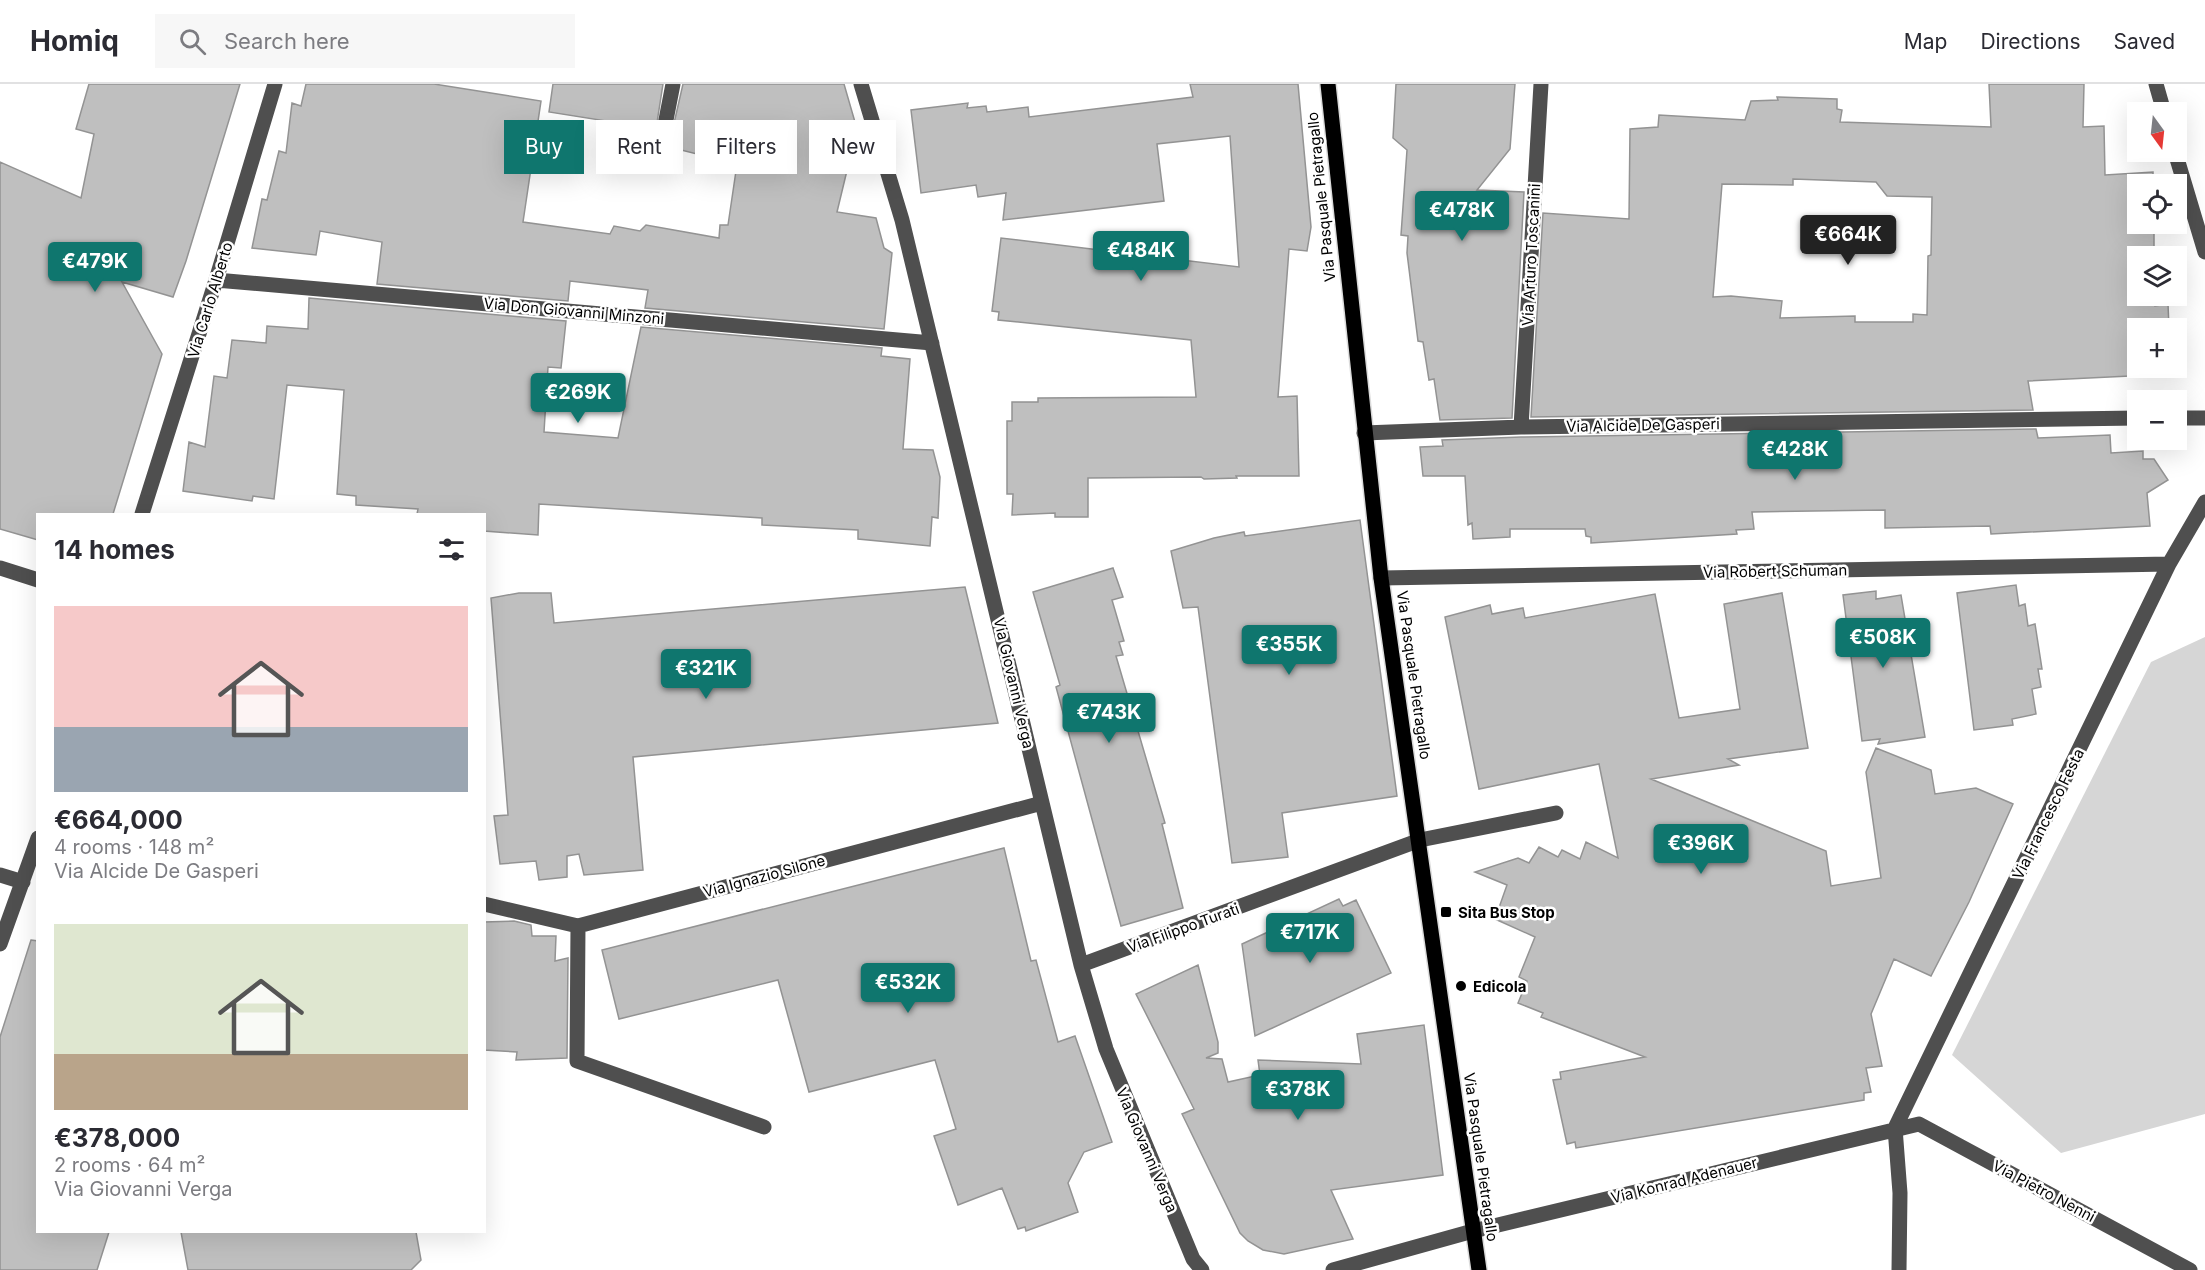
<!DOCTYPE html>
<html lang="en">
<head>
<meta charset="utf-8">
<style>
	body { margin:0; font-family:Inter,sans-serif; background:#f7f7f7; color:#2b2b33; height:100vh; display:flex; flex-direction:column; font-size:22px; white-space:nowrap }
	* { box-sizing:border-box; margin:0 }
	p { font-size:20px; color:#7c7c81 }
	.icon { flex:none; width:33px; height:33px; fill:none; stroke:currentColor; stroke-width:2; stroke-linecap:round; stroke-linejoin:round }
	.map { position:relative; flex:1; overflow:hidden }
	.side { position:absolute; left:36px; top:429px; width:450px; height:720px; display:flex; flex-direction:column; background:#fff; border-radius:0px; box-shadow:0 6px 24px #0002 }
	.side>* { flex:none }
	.guide { position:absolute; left:504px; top:36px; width:570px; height:54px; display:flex; gap:12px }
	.needle { width:39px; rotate:165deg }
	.buttons { position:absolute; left:2127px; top:18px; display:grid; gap:12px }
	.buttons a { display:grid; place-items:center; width:60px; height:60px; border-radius:0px; background:#fff; box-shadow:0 6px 24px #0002; font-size:30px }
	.price { position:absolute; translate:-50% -51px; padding:0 14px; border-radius:6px; background:#0f766e; color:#fff; font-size:20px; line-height:39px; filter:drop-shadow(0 2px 3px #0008) }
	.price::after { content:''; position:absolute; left:50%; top:36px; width:18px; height:14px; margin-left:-9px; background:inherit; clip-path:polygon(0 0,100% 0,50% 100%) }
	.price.active { background:#222; color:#fff }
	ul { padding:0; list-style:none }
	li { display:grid; align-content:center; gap:12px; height:318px; padding:0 18px }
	li span { display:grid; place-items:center; height:186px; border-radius:0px; color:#555 }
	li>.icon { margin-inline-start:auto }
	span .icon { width:108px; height:108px; fill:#fffc; stroke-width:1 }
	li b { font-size:26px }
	h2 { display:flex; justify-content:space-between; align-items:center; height:72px; padding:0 18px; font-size:26px }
	.tag { padding:0 21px; border-radius:0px; background:#fff; box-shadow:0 6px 24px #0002; font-size:21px; line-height:54px }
	.tag.active { background:#0f766e; color:#fff }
	header { display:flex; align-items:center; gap:36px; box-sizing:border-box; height:84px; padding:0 30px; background:#fff; border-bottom:2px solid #e1e1e2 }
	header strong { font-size:28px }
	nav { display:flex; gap:33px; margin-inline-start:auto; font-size:21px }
	.search { width:420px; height:54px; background:#f7f7f7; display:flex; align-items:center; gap:15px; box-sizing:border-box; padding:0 21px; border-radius:0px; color:#7c7c81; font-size:22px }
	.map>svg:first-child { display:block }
</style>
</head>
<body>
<header>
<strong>Homiq</strong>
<div class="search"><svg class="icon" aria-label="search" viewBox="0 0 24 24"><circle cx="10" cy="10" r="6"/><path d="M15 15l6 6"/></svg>Search here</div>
<nav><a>Map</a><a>Directions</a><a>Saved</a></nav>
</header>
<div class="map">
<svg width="2205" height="1186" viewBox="0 0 2205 1186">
	<rect width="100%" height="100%" fill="#fff"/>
	<path fill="#d6d6d6" d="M 2205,553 L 2205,1030 L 2061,1069 L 1952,971 L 2151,578 Z"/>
	<path fill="#bfbfbf" stroke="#939393" stroke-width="1.5" fill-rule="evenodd" d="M 89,0 L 240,0 L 186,177 L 173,213 L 122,198 L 162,270 L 113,430 L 38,430 L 38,456 L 0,445 L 0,78 L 81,114 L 94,50 L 76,45 Z
		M 306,0 L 434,0 L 541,17 L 523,138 L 610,150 L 614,142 L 640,147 L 646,141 L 719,154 L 720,141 L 728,141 L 737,80 L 673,64 L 676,48 L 672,48 L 683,0 L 844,0 L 857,45 L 837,128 L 876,134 L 884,164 L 892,169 L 884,245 L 645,224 L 648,206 L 570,197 L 568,217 L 377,200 L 382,158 L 320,147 L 316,171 L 252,164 L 262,115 L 267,116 L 279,67 L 286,69 L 292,19 L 301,22 Z
		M 553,0 L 663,0 L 656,45 L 549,28 Z
		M 1190,0 L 1298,0 L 1311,143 L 1307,167 L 1289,165 L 1278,313 L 1297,312 L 1299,392 L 1236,392 L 1237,394 L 1204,395 L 1201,393 L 1088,394 L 1088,433 L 1055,433 L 1055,429 L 1012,431 L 1013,410 L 1007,410 L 1007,337 L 1012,337 L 1012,318 L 1038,318 L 1038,314 L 1196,313 L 1191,256 L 998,236 L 999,228 L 992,227 L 1001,154 L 1239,183 L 1230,52 L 1157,60 L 1164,117 L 1003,136 L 1006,109 L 978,113 L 976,101 L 921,109 L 911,26 L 968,19 L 967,24 L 986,22 L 987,28 L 1028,23 L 1029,33 L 1193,13 Z
		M 1396,0 L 1515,0 L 1510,65 L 1477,106 L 1524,108 L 1512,334 L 1440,336 L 1434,295 L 1429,296 L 1423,258 L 1418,257 L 1407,169 L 1408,152 L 1401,151 L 1407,66 L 1393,54 Z
		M 1989,0 L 2084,0 L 2083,43 L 2104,42 L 2105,91 L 2153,88 L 2153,100 L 2138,100 L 2138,140 L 2154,140 L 2154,172 L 2138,172 L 2138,212 L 2155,212 L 2155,222 L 2168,220 L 2169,244 L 2138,244 L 2138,284 L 2171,284 L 2171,290 L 2028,297 L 2033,326 L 1531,333 L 1543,129 L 1629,135 L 1630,45 L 1658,43 L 1659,31 L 1745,36 L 1751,17 L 1778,16 L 1777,13 L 1837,15 L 1837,25 L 1842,26 L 1840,38 L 1991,43 ZM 1793,95 L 1876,98 L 1887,112 L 1932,113 L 1931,171 L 1928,172 L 1927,231 L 1913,230 L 1913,238 L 1855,238 L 1855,232 L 1780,234 L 1782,217 L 1731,212 L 1713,213 L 1722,100 L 1793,101 Z
		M 309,214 L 566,237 L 561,284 L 548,283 L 544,348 L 618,354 L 641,243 L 882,264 L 881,272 L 910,275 L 903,365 L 933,366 L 940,393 L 938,434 L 932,433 L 930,462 L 858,455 L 858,446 L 762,441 L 762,434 L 539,420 L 538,451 L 484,447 L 484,430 L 417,430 L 418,425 L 356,421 L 356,412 L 337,410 L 344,306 L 287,301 L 274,415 L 253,412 L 252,417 L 183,407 L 189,358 L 205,363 L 214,292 L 227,294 L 232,256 L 266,259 L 267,242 L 308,245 Z
		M 2036,345 L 2038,354 L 2110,351 L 2111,369 L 2143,367 L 2143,375 L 2154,375 L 2168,396 L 2147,409 L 2150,442 L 1991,450 L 1990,442 L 1885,444 L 1885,426 L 1752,428 L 1754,445 L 1736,446 L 1737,450 L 1591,459 L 1591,453 L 1586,452 L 1585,445 L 1510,445 L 1510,453 L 1473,455 L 1472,439 L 1468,441 L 1465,392 L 1423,392 L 1420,363 L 1443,362 L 1442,356 L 1521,353 Z
		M 1360,436 L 1397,712 L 1282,729 L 1288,773 L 1232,779 L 1198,523 L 1183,524 L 1171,467 L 1214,454 L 1244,448 L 1245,452 Z
		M 1113,484 L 1123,513 L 1112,516 L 1124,557 L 1119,558 L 1123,571 L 1116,572 L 1165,739 L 1162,740 L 1183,824 L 1121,842 L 1056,603 L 1060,601 L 1033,508 Z
		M 2016,501 L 2019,522 L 2025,520 L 2028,542 L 2035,540 L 2042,585 L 2038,585 L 2041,603 L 2032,605 L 2036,630 L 2012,635 L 2013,641 L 1974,646 L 1957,509 Z
		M 965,503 L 998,639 L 633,673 L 643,786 L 584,791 L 579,770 L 567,772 L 567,793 L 539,796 L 536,777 L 500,780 L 494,732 L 508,731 L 491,514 L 519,509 L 551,509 L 554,539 Z
		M 1876,507 L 1876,515 L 1901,511 L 1925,653 L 1878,660 L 1880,655 L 1862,657 L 1843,511 Z
		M 1782,509 L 1808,664 L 1728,675 L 1739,681 L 1651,695 L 1826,767 L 1831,802 L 1881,794 L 1866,688 L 1876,664 L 1931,686 L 1935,710 L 1976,704 L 2013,720 L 1969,818 L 1931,892 L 1894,875 L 1871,930 L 1882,982 L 1866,984 L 1871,1008 L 1864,1009 L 1864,1016 L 1576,1064 L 1575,1058 L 1567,1060 L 1553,996 L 1561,995 L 1560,988 L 1645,973 L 1541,933 L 1543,929 L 1518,919 L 1527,897 L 1519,893 L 1535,853 L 1495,835 L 1507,801 L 1475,788 L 1518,774 L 1529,779 L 1539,763 L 1558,773 L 1562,766 L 1580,775 L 1586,758 L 1618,774 L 1599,680 L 1479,705 L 1445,533 L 1490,521 L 1492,530 L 1523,524 L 1525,534 L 1655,510 L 1679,634 L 1740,625 L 1724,520 Z
		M 1004,764 L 1031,877 L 1036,876 L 1058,958 L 1075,952 L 1112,1058 L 1084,1068 L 1068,1099 L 1078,1128 L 1026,1147 L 1025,1143 L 1018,1145 L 1002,1104 L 958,1121 L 934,1052 L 956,1045 L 935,976 L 809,1008 L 778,896 L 619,935 L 602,866 Z
		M 1339,815 L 1343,822 L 1356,816 L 1391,889 L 1255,952 L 1242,860 Z
		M 514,837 L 531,841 L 532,852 L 556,852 L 555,877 L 568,874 L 567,974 L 516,976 L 517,968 L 484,966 L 484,838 Z
		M 31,856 L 38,857 L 38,1148 L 109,1148 L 97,1186 L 0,1186 L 0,953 Z
		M 1198,881 L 1218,958 L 1218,969 L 1206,974 L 1222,975 L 1228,998 L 1260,991 L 1258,976 L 1361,980 L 1357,950 L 1424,941 L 1443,1091 L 1331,1106 L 1353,1155 L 1284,1170 L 1263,1166 L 1248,1157 L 1240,1149 L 1182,1030 L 1194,1025 L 1136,910 Z
		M 181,1148 L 416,1148 L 421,1176 L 411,1186 L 188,1186 Z"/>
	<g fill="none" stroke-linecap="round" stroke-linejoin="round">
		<g stroke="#dbdbdb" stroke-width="18">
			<path id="major" d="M 1328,0 L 1381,494 L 1479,1186"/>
		</g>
		<path stroke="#4f4f4f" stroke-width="15" d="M 861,0 L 902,136 L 1081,881 L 1106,965 L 1193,1175 L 1202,1186
			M 2156,0 L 2164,28
			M 665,41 L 673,0
			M 2175,68 L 2205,168
			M 216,196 L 932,259
			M 2176,334 L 2205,334
			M 1521,343 L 1541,0
			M 1364,349 L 1521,343 L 2138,334
			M 142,430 L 216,196 L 275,0
			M 0,484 L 38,496
			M 1381,494 L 2169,480
			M 0,791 L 23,798
			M 484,820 L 578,842 L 1042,719
			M 578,842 L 577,977 L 764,1043
			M 0,860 L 38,754
			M 1081,881 L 1420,756 L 1556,729
			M 1895,1044 L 2169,480 L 2205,418
			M 1895,1044 L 1900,1109 L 1899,1186
			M 1333,1186 L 1473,1147 L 1919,1040 L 2190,1186"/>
		<use href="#major" stroke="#000" stroke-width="15"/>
	</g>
	<g fill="#000" stroke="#fff" stroke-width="2">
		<rect x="1440" y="822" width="12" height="12" rx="3"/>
		<circle cx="1461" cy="902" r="6"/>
	</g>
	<g text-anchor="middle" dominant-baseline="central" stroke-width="5" stroke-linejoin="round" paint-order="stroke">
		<g font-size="15" fill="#000" stroke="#fff">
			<text transform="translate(1321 113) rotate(-96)">Via Pasquale Pietragallo</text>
			<text transform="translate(1531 171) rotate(-87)">Via Arturo Toscanini</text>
			<text transform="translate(210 216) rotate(-73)">Via Carlo Alberto</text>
			<text transform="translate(574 227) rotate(5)">Via Don Giovanni Minzoni</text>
			<text transform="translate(1643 341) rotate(-1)">Via Alcide De Gasperi</text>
			<text transform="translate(1775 487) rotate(-1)">Via Robert Schuman</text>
			<text transform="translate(1414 591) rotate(82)">Via Pasquale Pietragallo</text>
			<text transform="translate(1014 599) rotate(77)">Via Giovanni Verga</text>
			<text transform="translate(2048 730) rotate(-64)">Via Francesco Festa</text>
			<text transform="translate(764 792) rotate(-15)">Via Ignazio Silone</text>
			<text transform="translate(1183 844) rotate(-20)">Via Filippo Turati</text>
			<text transform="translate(1147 1066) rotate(67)">Via Giovanni Verga</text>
			<text transform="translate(1481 1073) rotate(82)">Via Pasquale Pietragallo</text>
			<text transform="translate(1684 1096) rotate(-14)">Via Konrad Adenauer</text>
			<text transform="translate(2044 1107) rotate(28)">Via Pietro Nenni</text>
		</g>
		<g font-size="15" font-weight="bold" fill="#000" stroke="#fff" text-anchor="start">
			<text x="1458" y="828">Sita Bus Stop</text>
			<text x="1473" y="902">Edicola</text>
		</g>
	</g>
</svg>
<div class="buttons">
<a><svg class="needle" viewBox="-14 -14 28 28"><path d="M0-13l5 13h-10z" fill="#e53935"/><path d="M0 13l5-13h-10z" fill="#7c7c81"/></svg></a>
<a><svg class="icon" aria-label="locate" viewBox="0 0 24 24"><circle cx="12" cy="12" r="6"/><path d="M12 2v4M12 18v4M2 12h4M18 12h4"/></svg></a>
<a><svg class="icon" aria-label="layers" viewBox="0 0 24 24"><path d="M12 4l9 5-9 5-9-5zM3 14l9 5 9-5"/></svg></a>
<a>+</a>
<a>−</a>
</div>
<b class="price" style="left:1462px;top:158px">€478K</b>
<b class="price active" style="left:1848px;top:182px">€664K</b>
<b class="price" style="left:1141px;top:198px">€484K</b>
<b class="price" style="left:95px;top:209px">€479K</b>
<b class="price" style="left:578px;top:340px">€269K</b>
<b class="price" style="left:1795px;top:397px">€428K</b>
<b class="price" style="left:1883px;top:585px">€508K</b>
<b class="price" style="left:1289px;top:592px">€355K</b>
<b class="price" style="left:706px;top:616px">€321K</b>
<b class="price" style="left:1109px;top:660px">€743K</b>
<b class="price" style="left:1701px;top:791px">€396K</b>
<b class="price" style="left:1310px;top:880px">€717K</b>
<b class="price" style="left:908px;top:930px">€532K</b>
<b class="price" style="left:1298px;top:1037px">€378K</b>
<div class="guide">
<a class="tag active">Buy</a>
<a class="tag">Rent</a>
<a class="tag">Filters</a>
<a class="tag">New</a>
</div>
<section class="side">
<h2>14 homes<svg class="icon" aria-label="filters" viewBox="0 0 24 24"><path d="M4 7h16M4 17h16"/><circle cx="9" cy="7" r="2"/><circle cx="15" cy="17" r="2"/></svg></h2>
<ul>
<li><span style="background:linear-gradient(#f6c9c9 65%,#9aa5b1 0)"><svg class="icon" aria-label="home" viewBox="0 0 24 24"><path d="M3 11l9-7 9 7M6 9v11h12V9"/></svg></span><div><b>€664,000</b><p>4 rooms · 148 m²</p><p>Via Alcide De Gasperi</p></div></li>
<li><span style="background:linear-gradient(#dfe7d0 70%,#b9a48a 0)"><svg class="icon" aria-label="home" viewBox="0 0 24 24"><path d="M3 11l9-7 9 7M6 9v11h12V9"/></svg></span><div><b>€378,000</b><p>2 rooms · 64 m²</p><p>Via Giovanni Verga</p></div></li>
</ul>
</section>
</div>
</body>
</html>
